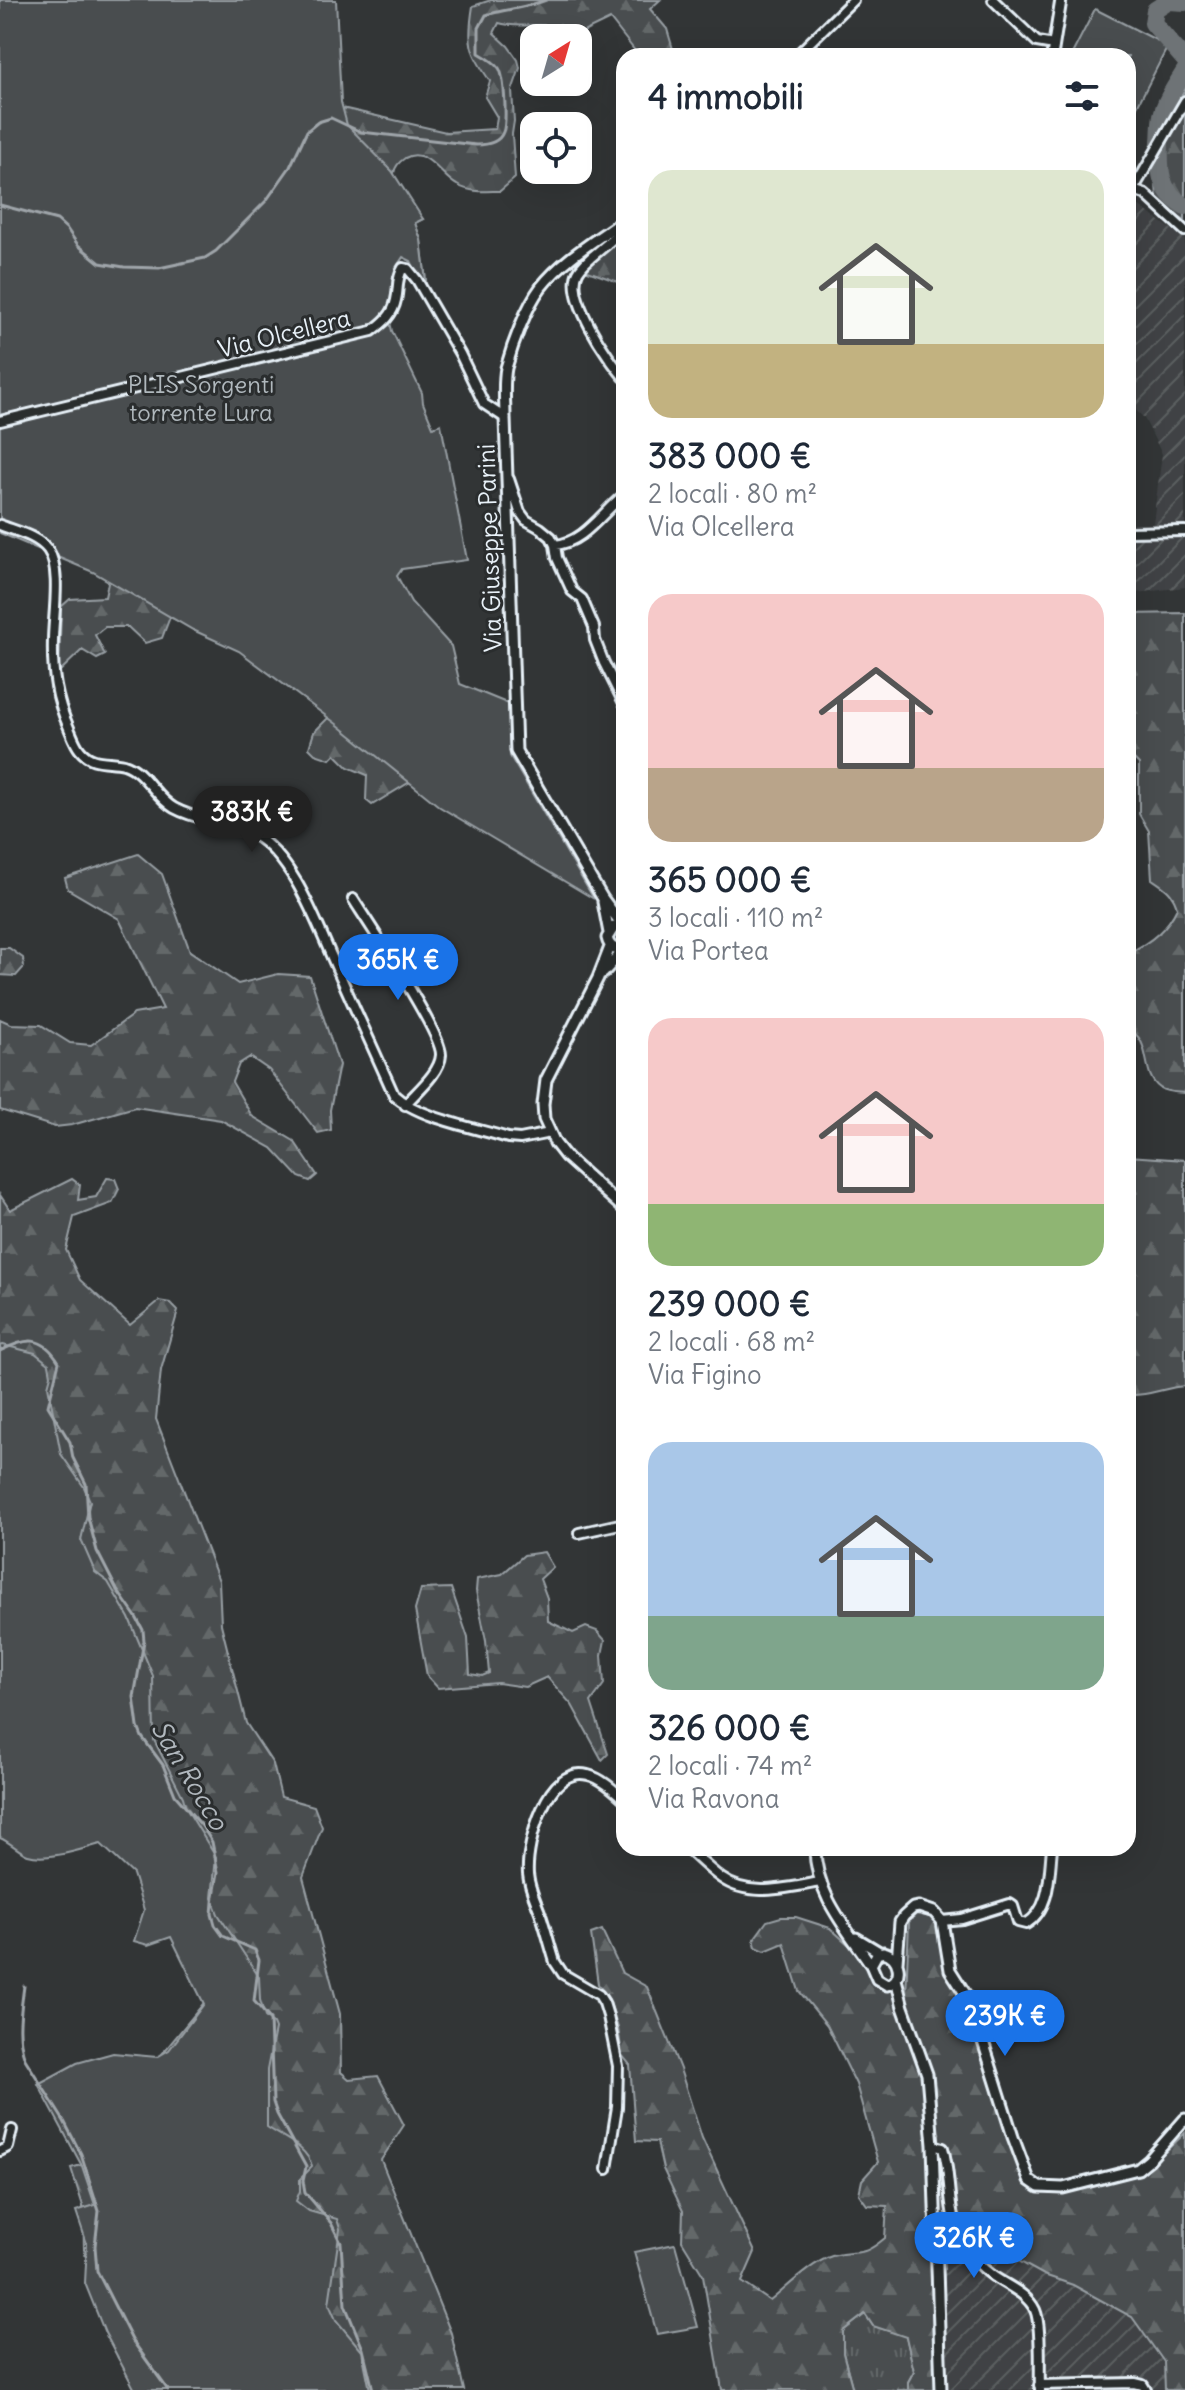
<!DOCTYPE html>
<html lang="it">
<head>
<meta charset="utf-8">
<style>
	body { margin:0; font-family:Delius,sans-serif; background:#f6f6f7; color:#1f2937; height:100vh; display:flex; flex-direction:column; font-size:30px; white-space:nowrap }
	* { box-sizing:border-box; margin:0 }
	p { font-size:26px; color:#747a83 }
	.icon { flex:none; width:44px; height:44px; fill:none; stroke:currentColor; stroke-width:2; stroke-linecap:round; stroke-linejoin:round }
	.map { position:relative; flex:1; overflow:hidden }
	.drawer { position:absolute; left:616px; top:48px; width:520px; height:1808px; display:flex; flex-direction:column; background:#fff; border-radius:24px; box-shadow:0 8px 32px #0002 }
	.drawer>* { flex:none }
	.needle { width:52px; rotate:37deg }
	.controls { position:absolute; left:520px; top:24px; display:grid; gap:16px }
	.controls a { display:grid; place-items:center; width:72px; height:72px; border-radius:16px; background:#fff; box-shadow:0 8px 32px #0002; font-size:40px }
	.price { position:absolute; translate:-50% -68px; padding:0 18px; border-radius:28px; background:#1a73e8; color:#fff; font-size:26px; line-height:52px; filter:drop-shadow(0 2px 4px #0008) }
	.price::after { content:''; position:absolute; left:50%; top:48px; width:24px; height:18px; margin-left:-12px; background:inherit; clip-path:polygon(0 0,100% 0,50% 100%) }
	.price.on { background:#222; color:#fff }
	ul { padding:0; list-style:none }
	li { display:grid; align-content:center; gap:16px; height:424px; padding:0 32px }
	li span { display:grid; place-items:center; height:248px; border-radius:24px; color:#555 }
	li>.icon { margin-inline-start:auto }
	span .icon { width:144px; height:144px; fill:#fffc; stroke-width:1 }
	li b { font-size:34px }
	h2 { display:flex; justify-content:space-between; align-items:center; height:96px; padding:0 32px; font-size:34px }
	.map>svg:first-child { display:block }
</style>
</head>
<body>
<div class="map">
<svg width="1185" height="2390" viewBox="0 0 1185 2390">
	<defs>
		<pattern id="industrial-furrows" width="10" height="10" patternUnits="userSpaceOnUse" patternTransform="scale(2)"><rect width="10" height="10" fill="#3f4244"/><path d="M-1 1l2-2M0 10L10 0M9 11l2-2" fill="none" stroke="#5b5e60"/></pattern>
		<pattern id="grass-tufts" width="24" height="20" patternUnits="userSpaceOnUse" patternTransform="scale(2)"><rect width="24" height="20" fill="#494d4f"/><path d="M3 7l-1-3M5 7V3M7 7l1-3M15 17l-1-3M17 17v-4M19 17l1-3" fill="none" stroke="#636769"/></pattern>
		<pattern id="forest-firs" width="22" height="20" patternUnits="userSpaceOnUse" patternTransform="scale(2)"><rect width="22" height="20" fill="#494d4f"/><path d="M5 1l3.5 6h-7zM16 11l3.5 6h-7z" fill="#636769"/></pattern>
	</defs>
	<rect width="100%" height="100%" fill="#323536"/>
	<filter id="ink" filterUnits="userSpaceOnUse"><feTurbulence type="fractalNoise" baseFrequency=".0125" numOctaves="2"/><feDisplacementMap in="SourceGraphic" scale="16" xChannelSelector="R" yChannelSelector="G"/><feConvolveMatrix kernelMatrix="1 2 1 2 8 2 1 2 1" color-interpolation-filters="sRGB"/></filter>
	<g filter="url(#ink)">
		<path fill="url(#industrial-furrows)" d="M 1131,200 L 1185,239 L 1185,587 L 1128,594 L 1128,538 L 1151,538 L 1162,454 L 1144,418 L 1128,403 L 1128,204 Z
			M 966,2231 L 1044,2275 L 1073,2285 L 1132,2317 L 1164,2362 L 1165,2390 L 947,2390 L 940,2239 Z"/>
		<path fill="url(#grass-tufts)" stroke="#989fa4" stroke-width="2" d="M 865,2314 L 873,2326 L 906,2336 L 914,2371 L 908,2382 L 908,2390 L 853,2390 L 843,2353 L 843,2331 Z"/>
		<path fill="url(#forest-firs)" stroke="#989fa4" stroke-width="2" d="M 491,0 L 660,0 L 650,9 L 667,29 L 675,56 L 639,56 L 610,19 L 575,36 C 547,16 526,31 499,23 L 494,33 L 508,46 L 518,60 L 520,68 L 512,91 L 514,121 L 512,134 L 515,178 L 500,191 C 486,191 471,193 457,185 C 441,177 427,146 405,158 C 399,162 395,166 394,173 C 391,186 414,210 423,219 L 415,223 L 421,240 L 426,281 L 422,284 L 411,261 L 403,257 L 395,269 L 394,295 L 320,103 L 446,132 L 495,129 L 497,117 L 485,97 L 490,81 C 469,51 467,43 473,6 Z
			M 1185,89 L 1185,221 L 1166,209 L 1157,197 L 1155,173 L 1149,153 Z
			M 624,235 L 624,284 L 585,270 Z
			M 109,578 L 241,650 L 170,617 L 162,638 L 145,643 L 128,627 L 105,627 L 95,635 L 105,655 L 97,659 L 82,650 L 59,672 L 61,607 L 70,599 L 105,597 Z
			M 1185,613 L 1185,1093 C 1177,1092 1167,1093 1160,1088 C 1140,1074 1153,1040 1128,1029 L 1128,953 C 1150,943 1167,930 1177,908 C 1174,893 1164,887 1152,879 L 1149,831 L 1139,814 L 1139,764 L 1128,753 L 1128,614 Z
			M 333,713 L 413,780 L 372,805 L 366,800 L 367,775 L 348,767 L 335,754 L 330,759 L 315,754 L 309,748 L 314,732 Z
			M 138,854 L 162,874 L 190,951 L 238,984 L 278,974 L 310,976 L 339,1065 L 330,1110 L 331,1130 L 318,1133 L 269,1070 L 250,1057 L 239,1064 L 232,1082 L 252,1116 L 294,1141 L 317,1175 L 310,1181 L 299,1177 L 272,1148 L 221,1120 L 135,1107 L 72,1125 L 55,1127 L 0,1110 L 0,1019 L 11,1024 L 41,1025 L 70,1043 L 91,1045 L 134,1014 L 163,1009 L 119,919 L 68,889 L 65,878 Z
			M 0,948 L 9,948 L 23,958 L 24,967 L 16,976 L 0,975 Z
			M 1128,1156 L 1185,1160 L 1185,1386 C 1166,1387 1147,1397 1128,1395 Z
			M 107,1178 L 115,1179 L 119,1189 L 112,1203 L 74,1217 L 66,1250 L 80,1280 L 130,1325 L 159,1301 L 170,1303 L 178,1311 L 161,1370 L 156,1419 L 219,1581 L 221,1624 L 246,1723 L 273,1764 L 281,1797 L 314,1806 L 322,1827 L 303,1877 L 340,2014 L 341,2072 L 349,2079 L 378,2076 L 404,2125 L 381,2160 L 451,2333 L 464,2390 L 141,2390 L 118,2358 L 90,2275 L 84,2249 L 83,2206 L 71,2168 L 85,2164 L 157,2060 L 208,1998 L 145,1877 L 102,1838 L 0,1797 L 0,1195 L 10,1210 L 72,1179 L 80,1185 L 78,1200 L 96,1197 Z
			M 544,1552 L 553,1567 L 540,1579 L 547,1598 L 548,1621 L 573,1633 L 586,1627 L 597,1631 L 605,1640 L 602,1655 L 604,1684 L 591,1702 L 608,1754 L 602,1760 L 572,1705 L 547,1677 L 525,1687 L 498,1683 L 438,1688 L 427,1676 L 415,1610 L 421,1589 L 451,1588 L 468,1638 L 470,1674 L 482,1676 L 489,1673 L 486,1641 L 476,1591 L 477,1579 L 502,1574 L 524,1555 Z
			M 916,1914 L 931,1917 L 938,1925 L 960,2005 L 971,2027 L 1027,2186 L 1060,2194 L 1142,2174 L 1185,2133 L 1185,2390 L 1165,2390 L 1164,2362 L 1132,2317 L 1073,2285 L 1044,2275 L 966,2232 L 940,2239 L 947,2390 L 908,2390 L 908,2382 L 914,2371 L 906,2337 L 873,2326 L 865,2314 L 843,2331 L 843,2353 L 853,2390 L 722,2390 L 703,2275 L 682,2241 L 683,2211 L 663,2169 L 657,2142 L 636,2141 L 630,2065 L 622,2055 L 618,2028 L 609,1999 L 598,1984 L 591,1934 L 602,1930 L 622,1973 L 647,1987 L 680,2069 L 702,2138 L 755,2252 L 742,2282 L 770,2301 C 786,2288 812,2262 832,2256 C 860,2249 860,2259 885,2238 L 887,2206 L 867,2205 L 859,2194 L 862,2180 L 878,2162 L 856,2084 L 827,2025 L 799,1991 L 784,1943 L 765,1951 L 756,1947 L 754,1939 L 767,1921 L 781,1917 L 796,1917 L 830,1928 L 906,1996 L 909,1922 Z"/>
		<path fill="#494d4f" stroke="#989fa4" stroke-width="2" d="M 0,0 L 336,0 L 341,102 L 347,125 L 392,171 L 423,219 L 415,223 L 421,240 L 426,282 L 422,284 L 411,261 L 403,257 L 395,269 L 394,295 L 387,309 L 392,331 L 422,393 L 423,403 L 433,427 L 441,424 L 467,560 L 402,569 L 397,576 L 411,602 L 451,646 L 460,684 L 509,704 L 510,756 L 594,899 L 440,807 L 338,725 L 239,651 L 193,630 L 93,572 L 0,533 Z
			M 1095,9 L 1168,46 L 1128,124 L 1128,56 L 1071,56 Z
			M 3,1345 L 35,1353 L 49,1364 L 51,1375 L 48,1386 L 61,1454 L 84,1487 L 90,1501 L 81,1540 L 95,1572 L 108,1582 L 129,1618 L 153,1676 L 154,1740 L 183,1797 L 186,1808 L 216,1857 L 212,1898 L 218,1914 L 259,1977 L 260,2000 L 265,2017 L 273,2024 L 275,2029 L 267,2070 L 267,2127 C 283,2138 308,2147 312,2167 L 300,2179 L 300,2191 L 296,2201 L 309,2211 L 337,2219 L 340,2229 L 329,2304 L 336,2320 L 362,2351 L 370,2390 L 135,2390 L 105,2333 L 85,2283 L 87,2244 L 76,2211 L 95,2205 L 82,2166 L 38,2084 L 77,2063 L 113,2053 L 157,2057 L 169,2050 L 204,2004 L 171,1937 L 148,1945 L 134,1941 L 144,1910 L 133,1874 L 101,1844 C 81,1849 48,1861 28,1855 C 21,1853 10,1842 0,1838 L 0,1346 Z
			M 675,2244 L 698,2327 L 657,2334 L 634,2252 Z"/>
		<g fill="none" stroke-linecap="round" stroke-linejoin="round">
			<path stroke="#9fa5aa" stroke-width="3" d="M 0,205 L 57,220 L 67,229 L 78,245 L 100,263 L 124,267 L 159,268 L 205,258 L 216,251 L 266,201 L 290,167 L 307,131 L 318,122 L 331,118 L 361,132 L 476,145 C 485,145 499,143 503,132 C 507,123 505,77 499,68 C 495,62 486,57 479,53 L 479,28 L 486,15 C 506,9 526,8 546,0
				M 0,1351 C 26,1338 42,1334 59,1362 L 48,1406 L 70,1442 L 73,1458 L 86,1484 L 88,1517 L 97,1551 L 117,1590 L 136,1617 L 143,1630 L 144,1641 L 134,1697 L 138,1727 L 142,1737 L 163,1765 L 175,1795 L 202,1826 L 212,1842 L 218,1872 L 213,1902 L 212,1914 L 215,1925 L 223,1936 L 255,1950 L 259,1960 L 254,2001 L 270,2019 L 273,2102 L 277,2114 L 306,2167 L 303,2181 L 305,2192 L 331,2223 L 341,2243 L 345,2305 L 363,2349 L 373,2390
				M 24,1986 C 21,2010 16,2035 25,2059 L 64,2121 L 81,2154 L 99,2211 L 95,2246 L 97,2271 L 132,2340 L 168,2390
				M 338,2390 L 355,2390"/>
			<path stroke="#6e7376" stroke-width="18" d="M 1185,2 L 1169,1 L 1155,10 L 1153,23 L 1185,60
				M 1185,71 C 1177,84 1165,101 1162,116 C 1160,124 1161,133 1160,141 C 1159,169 1158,191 1185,206"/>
			<g stroke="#e8f1f8" stroke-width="14">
				<path id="minor" d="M 993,0 L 1037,42 L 1054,45
					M 796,56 L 853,0
					M 1133,190 L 1145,194 L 1185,231
					M 1128,195 L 1133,190 L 1185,101
					M 624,223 C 614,245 587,255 578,272 C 565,297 608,359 624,377
					M 0,421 L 372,331 C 383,323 393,315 396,300 C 399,288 396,279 403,268 L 408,269 L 417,280 L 460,354 L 484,404 L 505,418
					M 509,479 L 520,512 L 526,520 L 540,528 L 551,537 L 555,545 L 557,558 L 572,591 L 582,599 L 594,627 L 595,640 L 604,663 L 624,703
					M 0,525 C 15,531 38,536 48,550 C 62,569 53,617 53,640 C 52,672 56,699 69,728 C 72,735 75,744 80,750 C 92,765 108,760 124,764 C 144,770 155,797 174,808 C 199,822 230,821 254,835 C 296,859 319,931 339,973 C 357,1014 376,1054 394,1095 C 418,1118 476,1128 508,1138 L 520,1139 L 550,1133
					M 1128,532 L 1185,531
					M 555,545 C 584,543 602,512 624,495
					M 353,899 C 369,924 442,1033 441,1055 C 440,1073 416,1092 405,1105
					M 579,1533 L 624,1523
					M 687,1848 C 698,1858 709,1869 721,1878 C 750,1899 788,1887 821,1882
					M 942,1921 L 962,1919 L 1010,1904 L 1013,1906 L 1018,1922 L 1026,1924 C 1051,1909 1049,1874 1052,1848
					M 933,2145 L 943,2148 C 952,2178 946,2210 961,2238 C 968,2252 980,2267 993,2276 C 1007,2286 1027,2293 1035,2310 C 1042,2325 1039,2372 1040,2390
					M 0,2151 L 8,2147 L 12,2130
					M 607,2169 L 617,2107 L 618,2066 L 608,2016 L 604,2003 L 599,1995 L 563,1974 L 555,1962 C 550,1946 546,1930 541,1915 C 536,1901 529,1888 528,1874 C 526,1844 547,1764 588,1775 C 601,1778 614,1790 624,1799
					M 1039,2385 L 1135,2383 L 1143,2385 L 1146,2390"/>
			</g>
			<g stroke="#e8f1f8" stroke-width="15">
				<path id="tertiary" d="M 1052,56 L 1061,0
					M 603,902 L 609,933
					M 623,926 L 603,899 L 516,751 L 505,418 C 505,402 503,383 506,368 C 513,343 526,307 541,287 C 563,259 596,240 624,220
					M 624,927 L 614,927 L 607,938 C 609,947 615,951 624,950
					M 610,947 L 598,978 L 546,1080 L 543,1104 L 544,1119 L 555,1143 L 566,1157 L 624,1209
					M 603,973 L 624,950
					M 815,1848 C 815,1894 847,1929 871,1965
					M 856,1938 L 881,1953
					M 883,1952 C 900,1955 905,1980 887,1985 L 877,1979 L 871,1965 L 877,1954 Z
					M 897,1962 L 900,1922 L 904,1916 L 913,1908 L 919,1907 L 934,1912 L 942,1921 L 950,1970 L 971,2003 L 1013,2137 L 1029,2180 L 1039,2187 L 1063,2188 L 1138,2169 L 1149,2160 L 1185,2119
					M 896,1979 L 903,2007 L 927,2074 L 933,2145 L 941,2390"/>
			</g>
			<use href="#minor" stroke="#2a2d2e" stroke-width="8"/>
			<use href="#tertiary" stroke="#2a2d2e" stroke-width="9"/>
		</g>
	</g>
	<g text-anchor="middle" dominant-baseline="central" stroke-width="6" stroke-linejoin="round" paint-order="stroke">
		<g font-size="24" fill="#e8f1f8" stroke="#2a2d2e">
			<text transform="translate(284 333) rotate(-14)">Via Olcellera</text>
			<text transform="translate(489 548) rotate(-92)">Via Giuseppe Parini</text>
		</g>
		<g font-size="24" fill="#b0b8bd" stroke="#2a2d2e">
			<text x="201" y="384">PLIS Sorgenti<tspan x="201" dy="28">torrente Lura</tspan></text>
		</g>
		<g font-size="26" font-style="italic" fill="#b1b8be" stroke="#2a2d2e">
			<text transform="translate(190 1775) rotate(59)">San Rocco</text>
		</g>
	</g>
</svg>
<div class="controls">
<a><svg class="needle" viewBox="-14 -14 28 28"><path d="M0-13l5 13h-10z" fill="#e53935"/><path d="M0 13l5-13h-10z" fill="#747a83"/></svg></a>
<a><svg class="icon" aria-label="locate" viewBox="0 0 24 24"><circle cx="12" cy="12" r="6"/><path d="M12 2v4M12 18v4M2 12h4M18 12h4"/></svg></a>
</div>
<b class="price on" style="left:252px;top:854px">383K €</b>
<b class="price" style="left:398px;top:1002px">365K €</b>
<b class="price" style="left:1005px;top:2058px">239K €</b>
<b class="price" style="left:974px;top:2280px">326K €</b>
<section class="drawer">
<h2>4 immobili<svg class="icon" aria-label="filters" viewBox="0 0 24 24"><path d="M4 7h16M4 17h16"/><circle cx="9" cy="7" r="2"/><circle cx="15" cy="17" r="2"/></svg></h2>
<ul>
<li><span style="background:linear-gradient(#dfe7d0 70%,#c2b280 0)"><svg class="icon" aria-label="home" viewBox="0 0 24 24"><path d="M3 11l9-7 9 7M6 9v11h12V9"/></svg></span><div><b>383 000 €</b><p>2 locali · 80 m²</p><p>Via Olcellera</p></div></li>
<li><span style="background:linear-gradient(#f6c9c9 70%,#b9a48a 0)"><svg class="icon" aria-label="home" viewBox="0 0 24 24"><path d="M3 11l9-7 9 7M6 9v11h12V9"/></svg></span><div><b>365 000 €</b><p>3 locali · 110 m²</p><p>Via Portea</p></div></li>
<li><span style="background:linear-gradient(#f6c9c9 75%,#8fb573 0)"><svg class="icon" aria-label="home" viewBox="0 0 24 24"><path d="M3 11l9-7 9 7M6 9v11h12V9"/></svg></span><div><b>239 000 €</b><p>2 locali · 68 m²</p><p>Via Figino</p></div></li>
<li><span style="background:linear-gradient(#a9c7e8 70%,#7fa58c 0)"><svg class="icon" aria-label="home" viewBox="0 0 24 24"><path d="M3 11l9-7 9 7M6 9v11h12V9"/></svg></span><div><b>326 000 €</b><p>2 locali · 74 m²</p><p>Via Ravona</p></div></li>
</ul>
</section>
</div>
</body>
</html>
